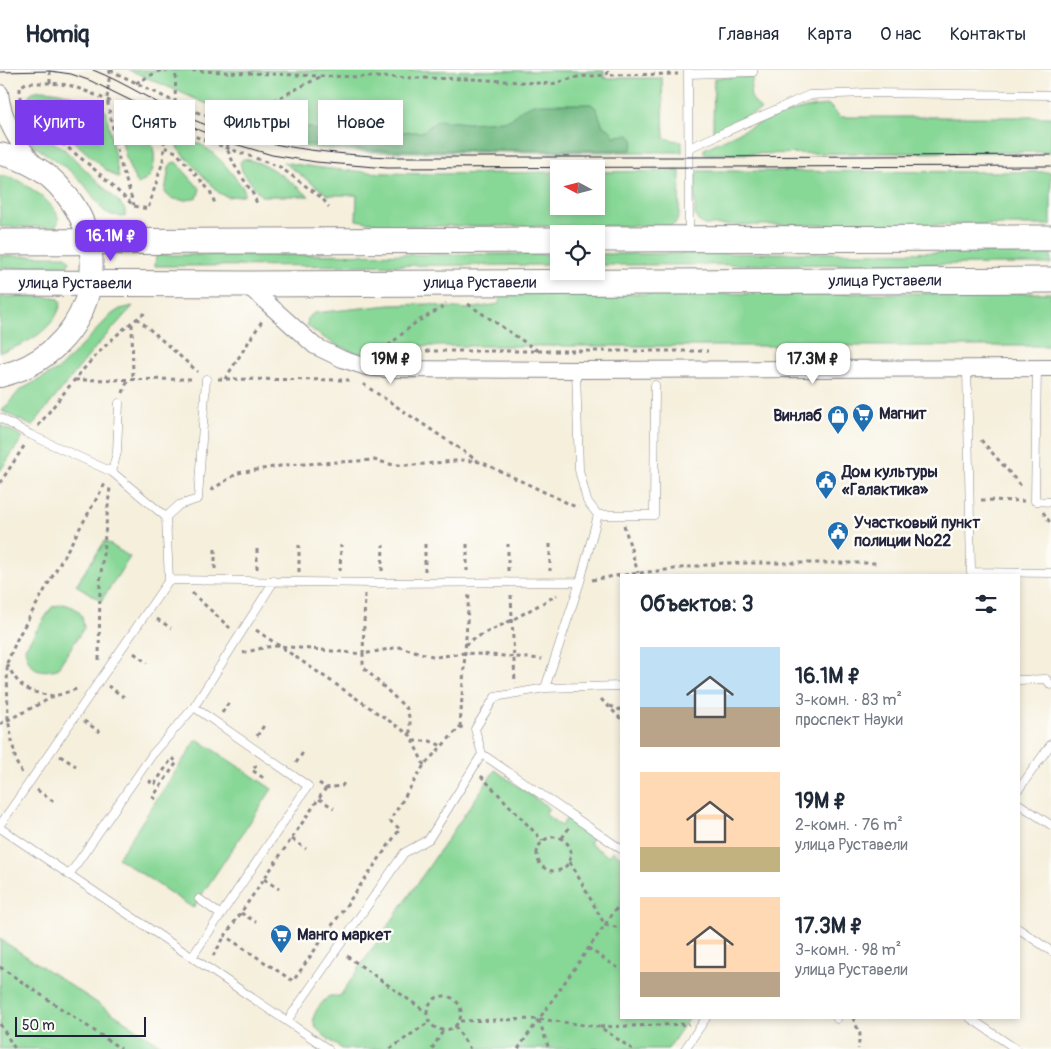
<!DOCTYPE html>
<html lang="ru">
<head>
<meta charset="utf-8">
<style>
	body { margin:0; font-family:Pangolin,sans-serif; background:#f6f6f7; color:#1f2937; height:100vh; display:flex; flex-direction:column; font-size:19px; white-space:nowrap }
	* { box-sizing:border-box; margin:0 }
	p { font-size:16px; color:#747a83 }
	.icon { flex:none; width:28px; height:28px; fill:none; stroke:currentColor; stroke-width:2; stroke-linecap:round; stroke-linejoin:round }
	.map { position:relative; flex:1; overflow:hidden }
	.drawer { position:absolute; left:620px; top:504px; width:400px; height:445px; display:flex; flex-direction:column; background:#fff; border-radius:0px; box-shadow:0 2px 8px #0003 }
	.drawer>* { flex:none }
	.top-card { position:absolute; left:15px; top:30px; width:475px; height:45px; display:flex; gap:10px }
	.needle { width:32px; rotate:277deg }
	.fabs { position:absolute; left:550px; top:90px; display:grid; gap:10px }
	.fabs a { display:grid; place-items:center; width:55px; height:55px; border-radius:0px; background:#fff; box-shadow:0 2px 8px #0003; font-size:25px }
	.scale { position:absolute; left:15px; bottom:12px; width:131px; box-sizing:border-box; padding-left:5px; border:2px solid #22223b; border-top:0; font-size:14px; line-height:18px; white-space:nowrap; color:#22223b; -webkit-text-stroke:4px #fdfcf7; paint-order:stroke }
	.price { position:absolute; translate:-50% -42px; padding:0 11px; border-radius:10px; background:#fff; color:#222; font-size:16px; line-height:32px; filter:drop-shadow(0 1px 2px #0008) }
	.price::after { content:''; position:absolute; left:50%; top:30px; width:15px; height:11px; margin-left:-8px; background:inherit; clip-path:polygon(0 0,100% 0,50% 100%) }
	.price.selected { background:#7c3aed; color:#fff }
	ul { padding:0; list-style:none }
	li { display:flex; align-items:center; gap:15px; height:125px; padding:0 20px }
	li span { display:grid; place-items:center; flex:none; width:140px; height:100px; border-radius:0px; color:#555 }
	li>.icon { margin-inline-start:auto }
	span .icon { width:60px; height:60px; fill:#fffc; stroke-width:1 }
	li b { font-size:21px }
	h2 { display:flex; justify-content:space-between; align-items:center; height:60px; padding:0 20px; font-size:21px }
	.tag { padding:0 18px; border-radius:0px; background:#fff; box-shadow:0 2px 8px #0003; font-size:18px; line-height:45px }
	.tag.selected { background:#7c3aed; color:#fff }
	header { display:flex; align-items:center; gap:30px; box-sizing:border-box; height:70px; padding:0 25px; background:#fff; border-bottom:1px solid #e0e1e3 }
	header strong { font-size:24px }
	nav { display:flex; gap:28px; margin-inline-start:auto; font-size:18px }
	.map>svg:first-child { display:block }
</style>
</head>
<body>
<header>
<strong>Homiq</strong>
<nav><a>Главная</a><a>Карта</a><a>О нас</a><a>Контакты</a></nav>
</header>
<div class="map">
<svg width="1051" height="979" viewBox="0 0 1051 979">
	<rect width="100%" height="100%" fill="#fdfcf7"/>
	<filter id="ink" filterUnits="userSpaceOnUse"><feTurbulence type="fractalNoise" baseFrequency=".02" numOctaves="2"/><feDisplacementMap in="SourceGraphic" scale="10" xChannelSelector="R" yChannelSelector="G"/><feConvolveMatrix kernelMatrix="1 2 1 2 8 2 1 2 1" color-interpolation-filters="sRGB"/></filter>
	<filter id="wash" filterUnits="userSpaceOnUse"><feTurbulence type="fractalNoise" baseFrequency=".0096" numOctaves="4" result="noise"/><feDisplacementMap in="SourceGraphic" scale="20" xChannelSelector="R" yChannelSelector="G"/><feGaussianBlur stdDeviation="1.12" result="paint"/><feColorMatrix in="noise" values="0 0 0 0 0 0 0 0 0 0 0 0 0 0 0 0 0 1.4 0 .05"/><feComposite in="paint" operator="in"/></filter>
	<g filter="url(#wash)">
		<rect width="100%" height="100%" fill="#f5efdc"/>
		<path fill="#87d796" stroke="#547c68" d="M 129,0 L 604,1 L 604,8 L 662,8 L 664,68 L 682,72 L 682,82 L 368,82 L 304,77 L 242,61 L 244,50 Z
			M 753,7 C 749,26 748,25 761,40 L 713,61 L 714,8 Z
			M 40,20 C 65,20 84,30 106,41 L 119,108 L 106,100 L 72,70 L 32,40 L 29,35 L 29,26 L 32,22 Z
			M 829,35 L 840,47 L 1051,47 L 1051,82 L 704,84 L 704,79 C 743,61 786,37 829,35 Z
			M 14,50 L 24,52 L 65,80 L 120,133 L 125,140 L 125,147 L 112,145 L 104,141 L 83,113 L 69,100 L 33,75 L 23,65 Z
			M 120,50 C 127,53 136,56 142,60 C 155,70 159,95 148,108 C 146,111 141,112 138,114 C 126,96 123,76 119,55 Z
			M 182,67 C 211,74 227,97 244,119 L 244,125 L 228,127 L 219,123 L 178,79 C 176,74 176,72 179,68 Z
			M 243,89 C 269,92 289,111 309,126 L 261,126 L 242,101 L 240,92 Z
			M 176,92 L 200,119 L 197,128 C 187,131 170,132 165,122 L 169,97 L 172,93 Z
			M 283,92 C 374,109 467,103 559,102 L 559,136 L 596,136 L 596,102 L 680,101 L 679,145 L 676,153 L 670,156 L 395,156 L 356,150 L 357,125 L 328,125 Z
			M 695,101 L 1051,102 L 1051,155 L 704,155 L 698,151 L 695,145 Z
			M 0,105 C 6,107 13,108 19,111 C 30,117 66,141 57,155 L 52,157 L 0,157 Z
			M 1051,182 L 1051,194 L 596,195 L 596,184 Z
			M 559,184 L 559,195 L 155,196 L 156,185 Z
			M 0,186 L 66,186 L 70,191 L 66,197 L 0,198 Z
			M 1051,223 L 1051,276 L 376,276 L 370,287 C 347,280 325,272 307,255 L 308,248 L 314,243 L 390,235 L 431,234 L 443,237 L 468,239 L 499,234 L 500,224 Z
			M 0,227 L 54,227 L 59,229 L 61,233 C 55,260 24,276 0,282 Z
			M 133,236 L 95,278 L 32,356 L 2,341 L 20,320 L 59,299 L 112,244 L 120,239 Z
			M 0,355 L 23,367 L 0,401 Z
			M 105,471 L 130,487 L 101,531 L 76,515 Z
			M 63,534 C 79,538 82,542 84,558 L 57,599 C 37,604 28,598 25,578 L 52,537 Z
			M 197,669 L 272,719 L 193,838 L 118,788 Z
			M 495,700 L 549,738 L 545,744 L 561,756 L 567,748 L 593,767 L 589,773 L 608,786 L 612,781 L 621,787 L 621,948 L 689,948 L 668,979 L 342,979 C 318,961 299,953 329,926 L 340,926 Z
			M 0,869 L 167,979 L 0,979 Z"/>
		<path fill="#6db87f" stroke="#486d5d" d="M 534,34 L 591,34 L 596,38 L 603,56 L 609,59 L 614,66 L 629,65 L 634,71 L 631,80 L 369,80 L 305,74 L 246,58 L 247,49 L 259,40 L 276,38 L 291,52 L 320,61 L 422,62 L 438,50 L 468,53 L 503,51 L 511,49 L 522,39 Z"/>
	</g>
	<g filter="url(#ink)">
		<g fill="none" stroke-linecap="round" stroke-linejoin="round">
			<g stroke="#8c888c" stroke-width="9">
				<path id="lane" d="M 688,0 L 689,165
					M 688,4 L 753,2 L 753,0
					M 689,78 L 809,25 L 867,23 L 1051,25
					M 967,298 L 971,502 L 1051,503
					M 1037,298 L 1035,431 L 1051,432
					M 0,348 L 31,365 L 112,402 L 166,447 L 169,510
					M 112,402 L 117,382 L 119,333
					M 598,445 L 654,445 L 655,315
					M 166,447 L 179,435 L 198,429 L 206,309
					M 580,512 L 545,618 L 495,627 L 475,659 L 482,684 L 621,779
					M 1019,610 L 1046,609 L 1051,615
					M 545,618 L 621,616
					M 1019,719 L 1051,674
					M 1019,734 L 1051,755
					M 0,755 L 169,510 L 374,513 L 580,512 L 598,445 L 587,431 L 579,400 L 576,300
					M 0,758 L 328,979
					M 69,805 L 152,685 L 194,637 L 274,511
					M 199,829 L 221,845
					M 1019,859 L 1051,881
					M 192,887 L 308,716 L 194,637
					M 837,948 L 837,949
					M 970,948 L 1016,979
					M 287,951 L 404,783 L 429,769 L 482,684
					M 685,979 L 706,948"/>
			</g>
			<g stroke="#8c888c" stroke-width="18">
				<path id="street" d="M 0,23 C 3,51 19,76 37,96
					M 246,214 L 315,276 L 342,289 L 366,297 L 386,299 L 576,300 L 1051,298"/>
			</g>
			<g stroke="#8c888c" stroke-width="24">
				<path id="secondary" d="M 0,84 C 25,89 48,102 64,122 C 121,190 85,286 0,306"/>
			</g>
			<g stroke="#8c888c" stroke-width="27">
				<g id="primary">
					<path d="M 596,169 L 1051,168"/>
					<path d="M 0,172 L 559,170"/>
					<path id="s1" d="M 0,213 L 246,214 L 1051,210"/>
				</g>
			</g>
			<path stroke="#8c888c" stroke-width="3" stroke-dasharray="4 4" stroke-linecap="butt" d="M 110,0 L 191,40 L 232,55 L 227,79 L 235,96 L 253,124 L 258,136
				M 110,0 L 107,29 L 119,89 L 134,135
				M 176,0 L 320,6 L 471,9 L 552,14 L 577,7 L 607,5
				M 608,1 L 607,5 L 678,4
				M 50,13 L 50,0
				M 136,13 L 159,1 L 176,0 L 175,32
				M 20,30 L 20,17 L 26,13 L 50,13 L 69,15 L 88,22 L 191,65 L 280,97 L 322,128 L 329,137
				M 20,36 L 42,57 L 92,97 L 134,136 L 148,139 L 163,91 L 164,77
				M 165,54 L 164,77 L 176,82 L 210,121 L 216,136
				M 232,55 L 247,44 L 320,7
				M 468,234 L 538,281
				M 137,248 L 198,302
				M 132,254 L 133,309
				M 382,281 L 415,253 L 443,237 L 446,233
				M 386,281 L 708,281
				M 218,309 L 349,310
				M 225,309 L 262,251
				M 75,310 L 194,309
				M 363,314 L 478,391
				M 123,323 L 128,309
				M 38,356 C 71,314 103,270 148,241
				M 981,370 L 1023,418
				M 0,413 L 26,373
				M 211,420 L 238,403 L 286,395 L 374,390 L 394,395 L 415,395 L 464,390 L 481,392 L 578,438
				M 981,430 L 1024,431
				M 1043,442 L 1051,454
				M 624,455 L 638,503
				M 425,474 L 425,501
				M 467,474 L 467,501
				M 550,474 L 550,501
				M 215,499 L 215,475
				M 257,499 L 257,475
				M 340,501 L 341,475
				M 382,501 L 383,475
				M 508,501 L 508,474
				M 299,502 L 299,475
				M 624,505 L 723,493 L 876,493
				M 592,510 L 621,505
				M 192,523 L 230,558
				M 365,524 L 363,584 L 399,577 L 436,587 L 465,583 L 542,589
				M 511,525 L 515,613
				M 157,549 L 171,558
				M 256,560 L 410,665 L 424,695
				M 465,575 L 473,569 L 512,550 L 557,525
				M 134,583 L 147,593
				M 243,583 L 266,577 L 279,576 L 363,584 L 363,597 L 407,639 L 410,651 L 410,665
				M 99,590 L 100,513 L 110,417
				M 7,594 C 20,619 27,622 54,626
				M 108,616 L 124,627
				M 601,629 L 621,649
				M 610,636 L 621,640
				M 222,643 L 230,631
				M 84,651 L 100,662
				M 0,654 L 55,626 L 80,618
				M 460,657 L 469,523
				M 257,666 L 265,654
				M 413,671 L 430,671 L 442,676
				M 60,686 L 76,696
				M 296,693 L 304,681
				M 257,696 L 256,696 L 252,700 L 262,707 L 260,710
				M 22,703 L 16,692 L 8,649 L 7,593 L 18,567 L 106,412
				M 481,706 L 543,771
				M 151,710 L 150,712 L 154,715 L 172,688 L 177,692 L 153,727 L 157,730
				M 319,713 L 326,718 L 342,716 L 346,710
				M 326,718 L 225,866 L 293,911 L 400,759 L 390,751 L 424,695 L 460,657 L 465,658
				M 37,720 L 53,731
				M 319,729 L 334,738
				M537 784a17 17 0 1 1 34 0a17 17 0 1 1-34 0Z
				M 562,768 L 569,758
				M 292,769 L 306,779
				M 570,792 L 605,855 L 621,858
				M 264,809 L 279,819
				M 241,843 L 256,852
				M 588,878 L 621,900
				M 213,886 L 225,866
				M 347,886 L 426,942
				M 0,897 L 121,979
				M427 943a17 17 0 1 1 34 0a17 17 0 1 1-34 0Z
				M 853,948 L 860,964 L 858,979
				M 539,950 L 549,979
				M 460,951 L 538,949 L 600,957 L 632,979
				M 0,954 L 15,979
				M 455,956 L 470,979
				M 600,957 L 689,954
				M 390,979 L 429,952
				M 432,979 L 443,961
				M 518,979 L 621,832"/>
			<use href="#lane" stroke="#fff" stroke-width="8"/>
			<use href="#street" stroke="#fff" stroke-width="16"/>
			<use href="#secondary" stroke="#fff" stroke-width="22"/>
			<use href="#primary" stroke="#fff" stroke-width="25"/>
			<path stroke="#22223b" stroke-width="1" d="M 93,0 C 126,13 156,34 189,48 C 251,75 319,83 387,87 L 689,87 L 1051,85
				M 0,2 L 50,1 L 71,4 L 91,11 L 150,40 L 184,54 L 228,72 L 272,85 L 316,92 L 387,98 L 1051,96"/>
		</g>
	</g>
	<defs>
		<g id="supermarket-pin" transform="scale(1.125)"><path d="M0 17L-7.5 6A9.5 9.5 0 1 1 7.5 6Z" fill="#1f6fb2" stroke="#fdfcf7"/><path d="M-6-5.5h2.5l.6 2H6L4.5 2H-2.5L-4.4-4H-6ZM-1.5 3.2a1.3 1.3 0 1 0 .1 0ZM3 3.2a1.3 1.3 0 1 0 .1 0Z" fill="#fff"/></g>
		<g id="shop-pin" transform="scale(1.125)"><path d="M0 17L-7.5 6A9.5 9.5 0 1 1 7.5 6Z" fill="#1f6fb2" stroke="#fdfcf7"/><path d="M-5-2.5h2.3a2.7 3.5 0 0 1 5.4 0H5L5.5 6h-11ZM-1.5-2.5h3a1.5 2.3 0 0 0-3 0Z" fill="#fff"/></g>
		<g id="civic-pin" transform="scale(1.125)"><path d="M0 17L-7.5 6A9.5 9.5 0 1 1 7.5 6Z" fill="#1f6fb2" stroke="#fdfcf7"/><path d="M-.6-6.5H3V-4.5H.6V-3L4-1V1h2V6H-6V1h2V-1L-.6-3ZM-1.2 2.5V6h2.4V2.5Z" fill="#fff"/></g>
	</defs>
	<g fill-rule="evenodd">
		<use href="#supermarket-pin" x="863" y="344"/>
		<use href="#shop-pin" x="838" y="346"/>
		<use href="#civic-pin" x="826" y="411"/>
		<use href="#civic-pin" x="838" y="462"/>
		<use href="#supermarket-pin" x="281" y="865"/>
	</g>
	<g text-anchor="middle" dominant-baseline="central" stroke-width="5" stroke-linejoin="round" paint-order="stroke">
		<g font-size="16" fill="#22223b" stroke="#fdfcf7">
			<text stroke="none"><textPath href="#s1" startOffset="885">улица Руставели</textPath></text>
			<text stroke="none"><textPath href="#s1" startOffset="75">улица Руставели</textPath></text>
			<text stroke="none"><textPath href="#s1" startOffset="480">улица Руставели</textPath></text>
		</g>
		<g font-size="16" font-weight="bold" fill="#22223b" stroke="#fdfcf7" text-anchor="start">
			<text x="879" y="344">Магнит</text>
			<text x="822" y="346" text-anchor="end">Винлаб</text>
			<text x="842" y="402">Дом культуры<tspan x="842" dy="18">«Галактика»</tspan></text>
			<text x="854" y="453">Участковый пункт<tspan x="854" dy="18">полиции №22</tspan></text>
			<text x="297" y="865">Манго маркет</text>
		</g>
	</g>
</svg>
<div class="fabs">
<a><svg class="needle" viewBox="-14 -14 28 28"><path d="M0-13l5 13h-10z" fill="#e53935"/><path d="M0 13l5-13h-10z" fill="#747a83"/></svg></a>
<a><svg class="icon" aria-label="locate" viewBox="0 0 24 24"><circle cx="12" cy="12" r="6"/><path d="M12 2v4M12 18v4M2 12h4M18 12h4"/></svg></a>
</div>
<div class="scale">50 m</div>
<b class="price selected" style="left:111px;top:192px">16.1M ₽</b>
<b class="price" style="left:391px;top:315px">19M ₽</b>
<b class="price" style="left:813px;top:315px">17.3M ₽</b>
<div class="top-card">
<a class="tag selected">Купить</a>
<a class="tag">Снять</a>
<a class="tag">Фильтры</a>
<a class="tag">Новое</a>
</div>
<section class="drawer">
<h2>Объектов: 3<svg class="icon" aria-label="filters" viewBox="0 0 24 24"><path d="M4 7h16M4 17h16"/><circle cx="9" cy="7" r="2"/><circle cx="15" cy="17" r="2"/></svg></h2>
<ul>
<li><span style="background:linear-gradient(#bfe0f5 60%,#b9a48a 0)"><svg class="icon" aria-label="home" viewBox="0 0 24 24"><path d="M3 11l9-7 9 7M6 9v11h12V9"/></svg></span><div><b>16.1M ₽</b><p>3-комн. · 83 m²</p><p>проспект Науки</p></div></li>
<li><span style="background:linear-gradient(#ffd9b3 75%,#c2b280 0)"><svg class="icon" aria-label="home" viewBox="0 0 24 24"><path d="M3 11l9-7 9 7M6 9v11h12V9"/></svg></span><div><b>19M ₽</b><p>2-комн. · 76 m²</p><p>улица Руставели</p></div></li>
<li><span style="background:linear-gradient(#ffd9b3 75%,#b9a48a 0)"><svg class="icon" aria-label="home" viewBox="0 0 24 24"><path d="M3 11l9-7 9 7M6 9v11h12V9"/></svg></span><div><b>17.3M ₽</b><p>3-комн. · 98 m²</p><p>улица Руставели</p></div></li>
</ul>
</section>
</div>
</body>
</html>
